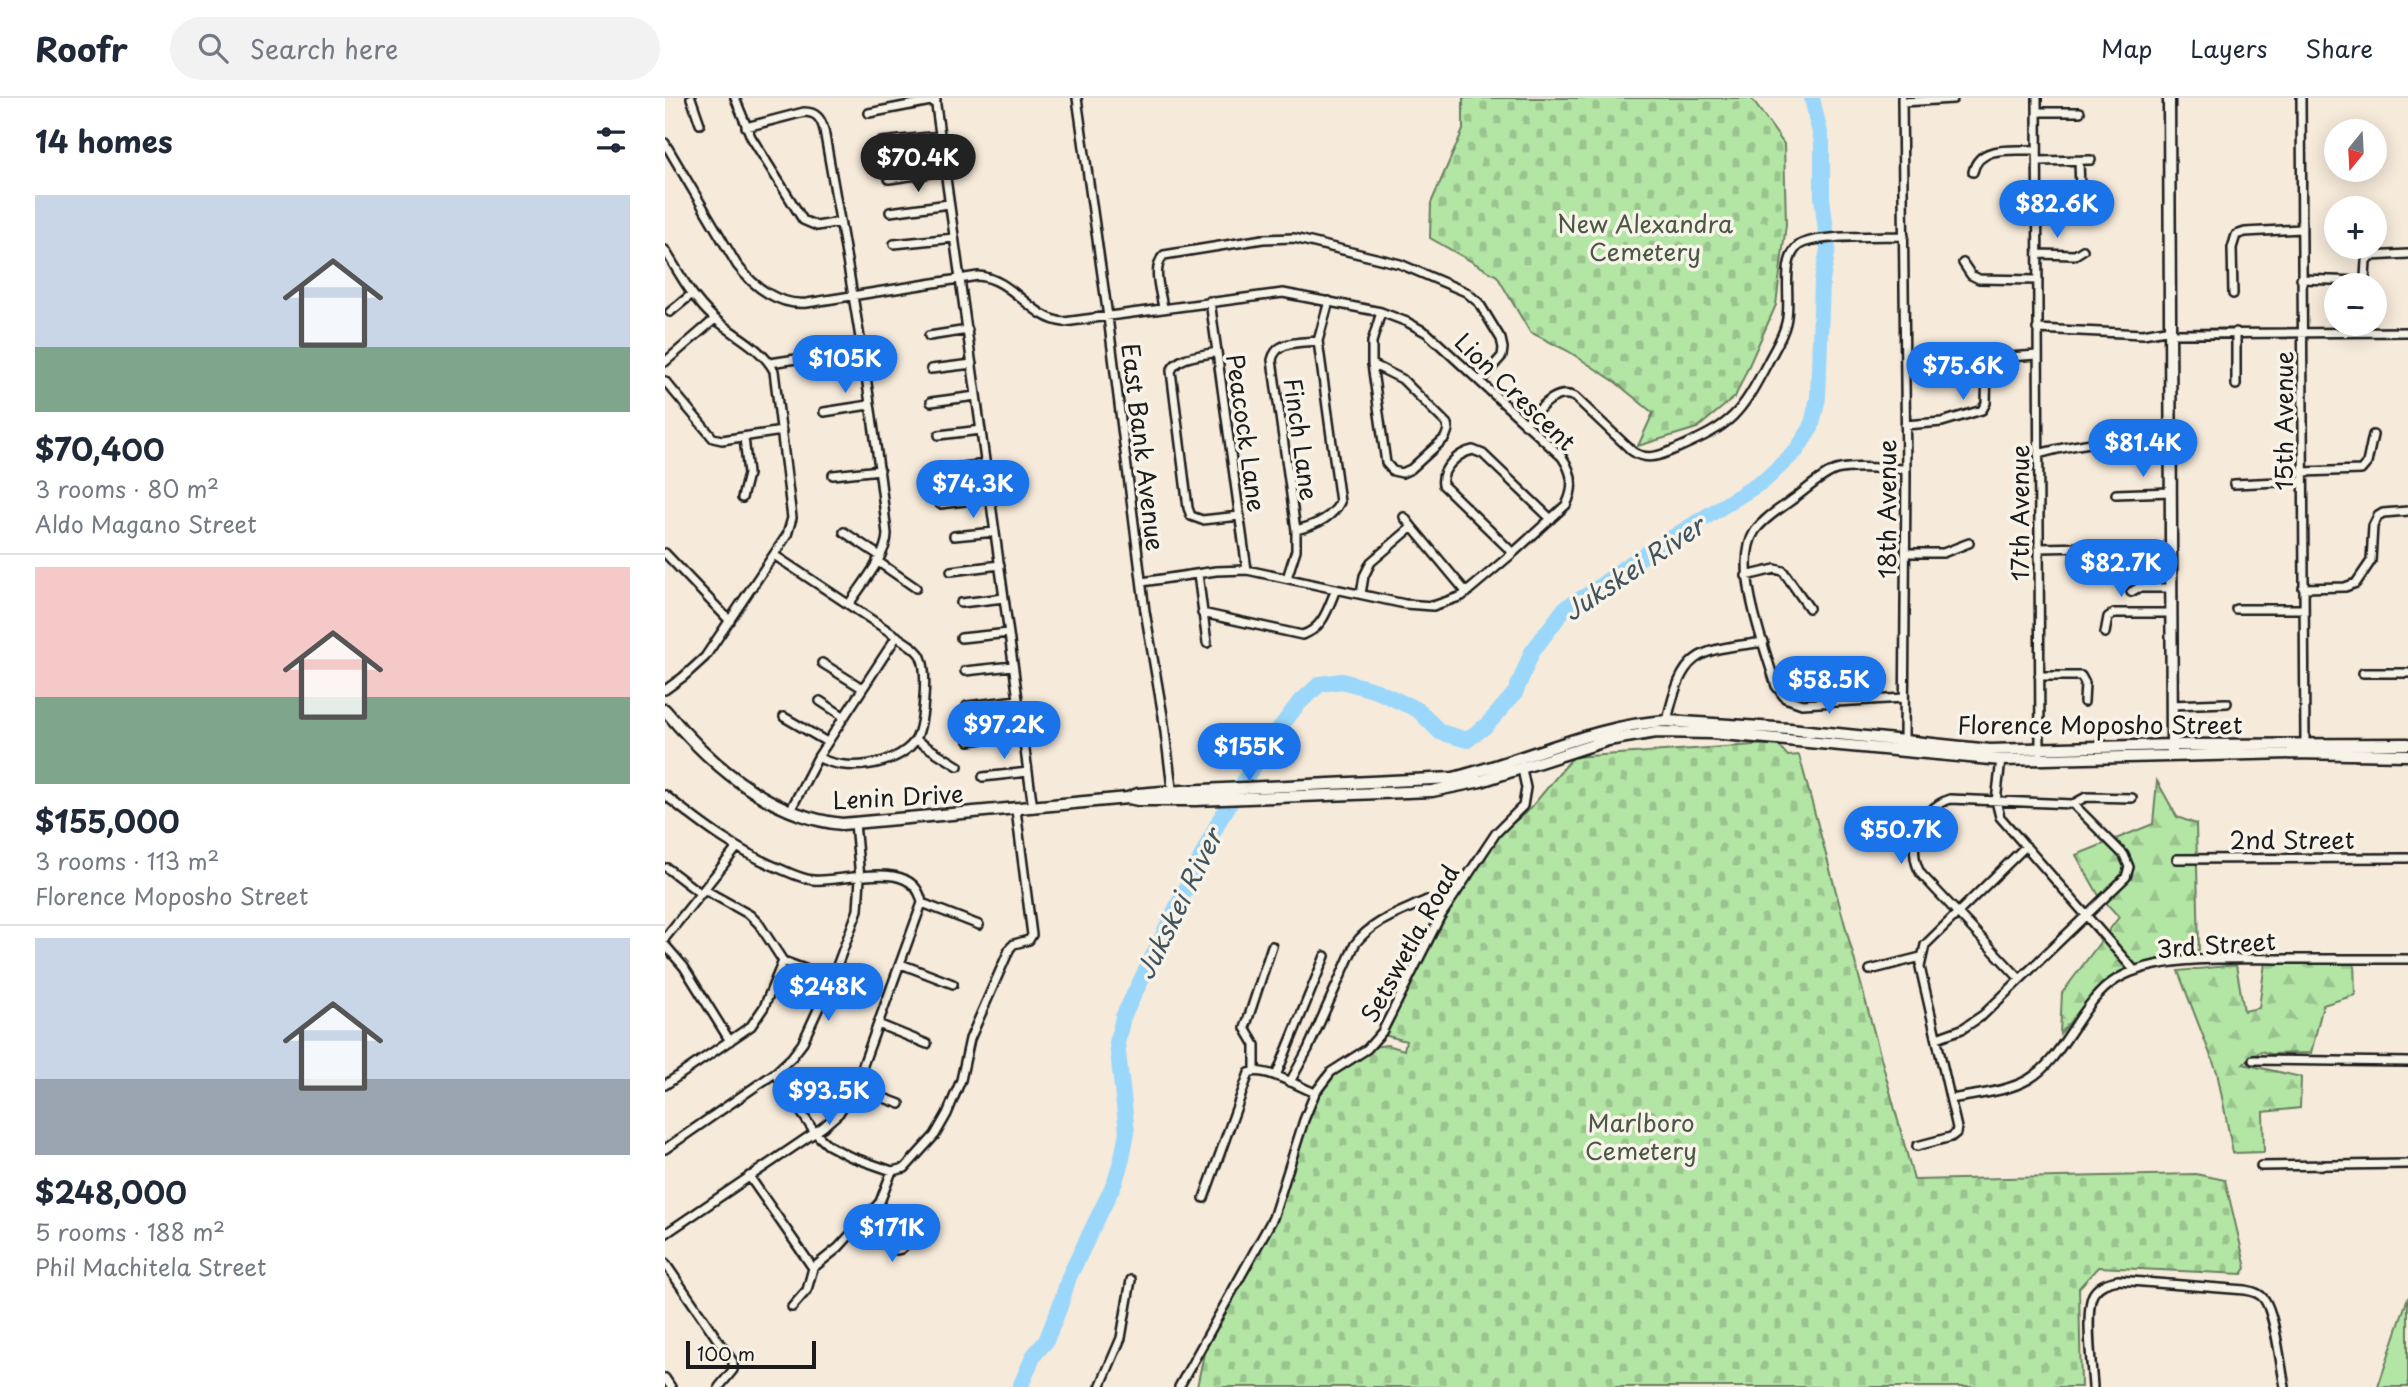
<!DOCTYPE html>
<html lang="en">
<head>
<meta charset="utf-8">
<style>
	body { margin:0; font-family:"Playpen Sans",sans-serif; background:#f2f2f3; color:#1f2937; height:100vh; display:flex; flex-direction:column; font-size:26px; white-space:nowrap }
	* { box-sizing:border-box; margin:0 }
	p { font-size:23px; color:#747a83 }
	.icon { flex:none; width:38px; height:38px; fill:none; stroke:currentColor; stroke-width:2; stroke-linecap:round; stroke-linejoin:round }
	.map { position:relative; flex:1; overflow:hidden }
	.sheet { display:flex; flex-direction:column; background:#fff; width:665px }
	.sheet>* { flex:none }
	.needle { width:46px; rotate:198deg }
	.controls { position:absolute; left:1659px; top:21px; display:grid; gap:14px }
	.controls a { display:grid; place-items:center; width:63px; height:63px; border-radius:50%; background:#fff; box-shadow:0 4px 18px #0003; font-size:35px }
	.scale { position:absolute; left:21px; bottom:18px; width:130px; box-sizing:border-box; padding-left:7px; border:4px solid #1c1c1c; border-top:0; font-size:19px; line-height:24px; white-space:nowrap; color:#1c1c1c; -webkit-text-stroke:5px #f7f3e8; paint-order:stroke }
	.price { position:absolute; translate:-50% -60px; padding:0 16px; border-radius:24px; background:#1a73e8; color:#fff; font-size:23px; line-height:46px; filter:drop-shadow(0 2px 4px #0008) }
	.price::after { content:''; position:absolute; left:50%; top:42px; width:21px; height:16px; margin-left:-10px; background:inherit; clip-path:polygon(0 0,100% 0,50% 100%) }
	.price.active { background:#222; color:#fff }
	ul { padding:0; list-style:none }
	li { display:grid; align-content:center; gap:14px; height:371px; padding:0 35px }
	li+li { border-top:2px solid #e0e1e3 }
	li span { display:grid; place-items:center; height:217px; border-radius:0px; color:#555 }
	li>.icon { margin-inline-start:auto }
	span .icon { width:126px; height:126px; fill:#fffc; stroke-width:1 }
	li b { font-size:30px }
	h2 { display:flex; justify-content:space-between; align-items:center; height:84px; padding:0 35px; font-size:30px }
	header { display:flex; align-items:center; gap:42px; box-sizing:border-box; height:98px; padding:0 35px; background:#fff; border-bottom:2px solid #e0e1e3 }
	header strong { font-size:33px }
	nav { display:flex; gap:38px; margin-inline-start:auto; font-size:24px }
	.search { width:490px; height:63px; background:#f2f2f3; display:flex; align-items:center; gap:18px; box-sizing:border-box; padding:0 24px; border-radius:38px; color:#747a83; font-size:26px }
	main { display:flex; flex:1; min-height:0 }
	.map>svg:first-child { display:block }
</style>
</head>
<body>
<header>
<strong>Roofr</strong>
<div class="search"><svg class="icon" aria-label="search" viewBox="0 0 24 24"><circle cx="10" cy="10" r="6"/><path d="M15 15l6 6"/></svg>Search here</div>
<nav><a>Map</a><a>Layers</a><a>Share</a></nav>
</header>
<main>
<section class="sheet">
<h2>14 homes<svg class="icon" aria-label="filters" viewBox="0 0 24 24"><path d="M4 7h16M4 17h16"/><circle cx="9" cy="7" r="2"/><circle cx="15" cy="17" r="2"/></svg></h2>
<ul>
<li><span style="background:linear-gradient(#c9d6e8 70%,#7fa58c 0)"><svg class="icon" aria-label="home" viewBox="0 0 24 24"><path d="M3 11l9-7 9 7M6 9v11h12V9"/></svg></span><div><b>$70,400</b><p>3 rooms · 80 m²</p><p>Aldo Magano Street</p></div></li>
<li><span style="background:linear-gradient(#f6c9c9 60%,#7fa58c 0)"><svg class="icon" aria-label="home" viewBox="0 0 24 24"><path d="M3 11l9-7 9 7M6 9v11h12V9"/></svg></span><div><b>$155,000</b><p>3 rooms · 113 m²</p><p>Florence Moposho Street</p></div></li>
<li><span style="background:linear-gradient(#c9d6e8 65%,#9aa5b1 0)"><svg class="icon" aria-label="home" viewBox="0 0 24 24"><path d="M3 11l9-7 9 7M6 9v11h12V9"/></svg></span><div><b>$248,000</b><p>5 rooms · 188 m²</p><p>Phil Machitela Street</p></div></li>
</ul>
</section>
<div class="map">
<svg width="1743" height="1289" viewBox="0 0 1743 1289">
	<defs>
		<pattern id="forest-firs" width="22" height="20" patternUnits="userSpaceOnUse" patternTransform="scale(1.75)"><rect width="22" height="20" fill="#b3e5a5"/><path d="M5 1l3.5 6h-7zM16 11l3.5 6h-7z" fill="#99c48d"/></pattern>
		<pattern id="cemetery-stones" width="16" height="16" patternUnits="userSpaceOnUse" patternTransform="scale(1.75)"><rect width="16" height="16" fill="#b3e5a5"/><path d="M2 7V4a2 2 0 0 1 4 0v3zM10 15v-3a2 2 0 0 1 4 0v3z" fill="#99c48d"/></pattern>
	</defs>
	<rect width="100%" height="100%" fill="#f6eada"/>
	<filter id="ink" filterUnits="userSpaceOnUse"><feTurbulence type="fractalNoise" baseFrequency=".0143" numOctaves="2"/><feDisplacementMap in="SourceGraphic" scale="14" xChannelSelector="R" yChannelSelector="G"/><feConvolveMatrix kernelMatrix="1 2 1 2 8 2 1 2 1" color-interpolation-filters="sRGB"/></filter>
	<g filter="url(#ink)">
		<path fill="url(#forest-firs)" stroke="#688060" stroke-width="2" d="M 1492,683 L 1512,719 L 1531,726 L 1534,852 L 1487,863 L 1433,890 L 1395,936 L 1397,895 L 1454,819 L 1433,796 L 1411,757 L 1488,726 Z
			M 1689,862 L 1690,897 L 1658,907 L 1646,955 L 1606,956 L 1596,953 L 1578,966 L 1636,979 L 1635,1010 L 1598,1014 L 1599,1054 L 1568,1055 L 1552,974 L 1513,873 L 1571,867 L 1579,913 L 1594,910 L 1600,864 Z"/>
		<path fill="url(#cemetery-stones)" stroke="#688060" stroke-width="2" d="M 798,0 L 1086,0 L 1119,46 L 1121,126 L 1111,207 L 1070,299 L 1032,330 L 973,348 L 988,315 L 949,283 L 903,253 L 865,234 L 832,178 L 765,140 L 766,105 L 798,32 Z
			M 1104,646 L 1113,647 L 1123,658 L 1134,657 L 1249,1082 L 1531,1076 L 1560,1082 L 1581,1170 L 1577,1176 L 1433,1169 L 1414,1190 L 1416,1289 L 532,1289 L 539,1255 L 610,1118 L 645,1009 L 663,977 L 708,949 L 722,947 L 739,952 L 741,943 L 719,937 L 762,849 L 831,739 L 864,712 L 908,659 Z"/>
		<path fill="#b3e5a5" stroke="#688060" stroke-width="2" d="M 1743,1199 L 1743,1289 L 1713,1289 Z"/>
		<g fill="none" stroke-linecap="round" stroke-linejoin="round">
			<path stroke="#9ad7fb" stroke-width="16" d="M 355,1289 L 369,1257 L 381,1243 L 395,1208 L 404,1179 L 450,1084 L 457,1060 L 462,1034 L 452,945 L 458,919 L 555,721 L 605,643 L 633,606 L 655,586 L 677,583 L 712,593 L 753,612 L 775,634 L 802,642 L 822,627 L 850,595 L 867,554 L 900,510 L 926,495 L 960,469 L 1100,382 L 1131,353 L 1146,330 L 1153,300 L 1157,183 L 1163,151 L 1157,99 L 1157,44 L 1147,0"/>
			<g stroke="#1c1c1c" stroke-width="12">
				<path id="street" d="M 26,0 L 35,26
					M 70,0 L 86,39 L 138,122 L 152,128 L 175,124
					M 270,0 L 368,710
					M 412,0 L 443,219 L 480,513 L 498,618 L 508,698
					M 1237,0 L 1241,375 L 1239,646
					M 1372,0 L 1375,654
					M 1636,0 L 1640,645
					M 1237,4 L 1288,1
					M 1372,14 L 1415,14
					M 204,15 L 271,2
					M 81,29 L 139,14 C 151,14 156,20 159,32 C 183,166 207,300 222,436 C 222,457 196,488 184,506
					M 216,44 L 275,38
					M 0,45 L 72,167 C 89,189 114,208 142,205 L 313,178 C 347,180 366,221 399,224 L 618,195 L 716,214 L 742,224 L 762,235 L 897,359 C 908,375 910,390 901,407 L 848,455 L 797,498 L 768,508 L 740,506 L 582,472 L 551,473 L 477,484
					M 1373,63 L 1426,62
					M 1414,63 L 1415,92
					M 1308,74 C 1314,46 1349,53 1372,52
					M 224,81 L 280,73
					M 225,114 L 284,106
					M 229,146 L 289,140
					M 0,152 C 14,175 27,200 48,219 C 67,237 96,248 109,273 L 127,420 L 122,437 L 40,559 L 18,579 L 0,592
					M 1373,156 L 1410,157 L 1418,152
					M 1298,165 L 1306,177 L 1314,181 L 1372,182
					M 1636,181 L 1695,183 L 1700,180 L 1701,163 L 1705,158 L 1743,156
					M 1568,196 L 1567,150 L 1571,137 L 1580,134 L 1636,131
					M 545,203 L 582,472
					M 498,210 C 496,194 486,170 499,157 L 598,141 L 629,140 L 735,166 L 801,194 L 814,205 L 836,241 L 838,250 L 837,258 L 815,283
					M 5,214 L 27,196
					M 1372,231 L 1478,236 L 1506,231
					M 1571,234 L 1571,287
					M 1506,236 L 1743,234
					M 264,238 L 303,232
					M 552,254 C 536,258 513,257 506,273 L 523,410 L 526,418 L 537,422 L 575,418
					M 0,264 L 50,221
					M 105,265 L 197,251
					M 707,266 L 737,281 L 782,326 L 783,332 L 780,340 L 746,371 L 737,375 L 728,373 L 721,365 Z
					M 707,266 L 707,244 L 716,214
					M 266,271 L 307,266
					M 0,283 L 48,340 L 57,342 L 117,333
					M 266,304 L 311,298
					M 159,314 L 204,307
					M 860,326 C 873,313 890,289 910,299 L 967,353 C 982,364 997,357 1013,350 C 1068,326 1075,317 1103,264 C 1109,252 1118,239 1121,225 C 1127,203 1115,164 1133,148 C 1146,136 1218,139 1239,138
					M 1240,327 L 1277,324 L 1317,312 L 1321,305 L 1322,272 L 1324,264 L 1331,260 L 1372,257
					M 274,337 L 316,332
					M 1373,356 C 1421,343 1456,340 1506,342
					M 282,371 L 321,366
					M 1637,374 L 1696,372 L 1702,365 L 1708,337
					M 168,377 L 215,372
					M 1569,386 L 1637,383
					M 1451,396 L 1506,394
					M 77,400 L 83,376 L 79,339
					M 275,406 L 325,400
					M 739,419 L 747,429
					M 631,432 C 648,428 667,421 675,404 L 653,243 L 664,203
					M 179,434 L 215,458
					M 289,438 L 330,434
					M 1374,450 L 1424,449
					M 0,455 L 65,523
					M 848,455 L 778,387 C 775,371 793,355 808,352 L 818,356 L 886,421
					M 1241,455 L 1278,455 L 1304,445
					M 109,457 L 240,544 C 246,548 253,552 256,559 C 263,574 259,631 249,644 C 230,669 177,674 153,659
					M 212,463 L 251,490
					M 286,473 L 335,467
					M 533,476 L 542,545
					M 1081,478 L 1110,471 L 1118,473 L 1144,510
					M 622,480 L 631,452 L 631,432 L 607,262 C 611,242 636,245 653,243
					M 1638,490 L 1680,489 L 1691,485 L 1706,463 L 1708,428 L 1713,418 L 1718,415 L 1743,413
					M 1466,494 L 1473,490 L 1507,490
					M 696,496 L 699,478 L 706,464 L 747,429 L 802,495
					M 296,505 L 339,500
					M 1571,511 L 1638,511
					M 537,515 L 637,537 C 658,531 663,510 671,491
					M 1440,535 L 1443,519 L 1449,515 L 1507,515
					M 296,540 L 344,535
					M 157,565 L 197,590
					M 300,573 L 348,568
					M 1698,575 L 1743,575
					M 1374,578 L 1416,578 L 1420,585 L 1419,604
					M 1239,600 L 1137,606 L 1120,600 L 1111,588 C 1100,550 1067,467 1090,433 C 1099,420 1115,411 1127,402 C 1140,393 1156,377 1171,372 C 1189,367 1221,371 1241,371
					M 155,603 L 178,618
					M 1506,607 L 1562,605
					M 302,608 L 353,602
					M 119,619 L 162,644
					M 1002,623 C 1018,552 1031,553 1099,544
					M 251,642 L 293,668
					M 304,643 L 358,635
					M 1336,662 L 1331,703 L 1335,719 L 1469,872
					M 318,679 L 363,674
					M 0,697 C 37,727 73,754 118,772 C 127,776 138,781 148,782 C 180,785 249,758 257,805 L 190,989 L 174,1015 L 158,1029 L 0,1136
					M 125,713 L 153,659 L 232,538
					M 1512,761 L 1743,760
					M 2,770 L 36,796
					M 40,792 L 85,817 L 94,826 L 118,863 L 167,881
					M 257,805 L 314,827
					M 0,840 L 71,751
					M 0,847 L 19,869 L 65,943
					M 236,866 L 288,886
					M 1205,872 L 1256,859
					M 1355,881 L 1256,776 C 1240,751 1255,710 1285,701 L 1408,706 L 1421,699 L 1467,700
					M 213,926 L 262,946
					M 1272,940 L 1297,931 L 1318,917 L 1461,779 L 1464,769 L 1459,757 L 1408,706
					M 1588,962 L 1743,964
					M 590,972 L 590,947 L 580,930 L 607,848
					M 110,975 L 150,1035 L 163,1047 L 184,1058 L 227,1073 L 240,1070 L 270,1037 L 282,1016 L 296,982 L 305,941 L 345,850 L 349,846 L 364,842 L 367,837 L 351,712
					M 611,978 L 660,858
					M 625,984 L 643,951 L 690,846 C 708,822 737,814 762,802
					M 0,987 L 86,928 L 99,909 L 118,863
					M 190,989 L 235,1006
					M 1286,1001 C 1311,996 1342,994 1364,981 C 1400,960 1415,903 1452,881 C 1494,856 1571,861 1620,861 C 1661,861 1702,861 1743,861
					M 1252,1048 L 1286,1039 L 1291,1035 L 1292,1030 L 1255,869 L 1260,847 L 1361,748
					M 0,1051 L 110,975 L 127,959 L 137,946 L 167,881 L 193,812 L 195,780 L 190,725
					M 1596,1068 L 1743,1066
					M 84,1078 L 148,1170
					M 539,1100 L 584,975 C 599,968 635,989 650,995
					M 197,1123 L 231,1152 L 236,1151 L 259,1129
					M 0,1165 L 68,1264 L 68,1272 L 54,1289
					M 127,1209 L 142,1192 L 148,1170 L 173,1150 L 215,1104 L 227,1073
					M 0,1280 L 6,1289
					M 435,1289 L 456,1240 L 466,1182
					M 514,1289 L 608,1120 L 639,1022 L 650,995 L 666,974 L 702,951 L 717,934 L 775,819 L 831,735 L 858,708 L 861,690 L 857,671
					M 1428,1289 C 1427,1270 1419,1209 1429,1195 C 1435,1186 1444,1184 1453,1182 L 1580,1192 C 1587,1193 1595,1195 1599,1201 C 1610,1215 1616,1270 1620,1289"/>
			</g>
			<g stroke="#1c1c1c" stroke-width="15">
				<path id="secondary" d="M 1504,0 L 1507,653
					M 0,612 C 44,665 105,719 177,726 L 463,700 L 473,696 L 497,694 L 788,680 C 859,663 929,627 1002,623 L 1125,631 L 1325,652 L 1506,647 L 1743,646
					M 464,700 L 473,702 L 531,702 L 767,693 L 816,683 L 943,642 L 991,634 L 1047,635 L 1336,662 L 1627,655 L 1743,657"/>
			</g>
			<use href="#street" stroke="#f7f3e8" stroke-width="7"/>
			<use href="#secondary" stroke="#f7f3e8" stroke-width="10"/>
		</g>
	</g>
	<g text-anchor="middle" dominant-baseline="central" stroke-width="7" stroke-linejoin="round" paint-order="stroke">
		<g font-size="24" fill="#495845" stroke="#f7f3e8">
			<text x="980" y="125">New Alexandra<tspan x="980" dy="28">Cemetery</tspan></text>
			<text x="976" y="1024">Marlboro<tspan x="976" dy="28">Cemetery</tspan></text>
		</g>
		<g font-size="24" fill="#1c1c1c" stroke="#f7f3e8">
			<text transform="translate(851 293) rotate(44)">Lion Crescent</text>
			<text transform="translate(1618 323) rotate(-90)">15th Avenue</text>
			<text transform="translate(582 335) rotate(82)">Peacock Lane</text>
			<text transform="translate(637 341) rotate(82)">Finch Lane</text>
			<text transform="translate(479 349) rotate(83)">East Bank Avenue</text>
			<text transform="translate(1221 411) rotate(-90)">18th Avenue</text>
			<text transform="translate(1354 415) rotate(-90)">17th Avenue</text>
			<text x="1435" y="626">Florence Moposho Street</text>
			<text transform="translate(233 698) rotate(-3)">Lenin Drive</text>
			<text x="1627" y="741">2nd Street</text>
			<text transform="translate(744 845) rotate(-61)">Setswetla Road</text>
			<text transform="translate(1551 846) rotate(-4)">3rd Street</text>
		</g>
		<g font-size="26" font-style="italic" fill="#42545f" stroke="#f7f3e8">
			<text transform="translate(968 470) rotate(-34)">Jukskei River</text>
			<text transform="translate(513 806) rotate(-64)">Jukskei River</text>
		</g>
	</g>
</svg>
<div class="controls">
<a><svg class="needle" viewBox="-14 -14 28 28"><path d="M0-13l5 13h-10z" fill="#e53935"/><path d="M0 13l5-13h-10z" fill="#747a83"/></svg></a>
<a>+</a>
<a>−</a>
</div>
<div class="scale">100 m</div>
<b class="price active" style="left:253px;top:96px">$70.4K</b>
<b class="price" style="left:1392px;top:142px">$82.6K</b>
<b class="price" style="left:180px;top:297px">$105K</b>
<b class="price" style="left:1298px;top:304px">$75.6K</b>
<b class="price" style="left:1478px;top:381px">$81.4K</b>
<b class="price" style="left:308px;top:422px">$74.3K</b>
<b class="price" style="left:1456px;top:501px">$82.7K</b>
<b class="price" style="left:1164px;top:618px">$58.5K</b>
<b class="price" style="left:339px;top:663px">$97.2K</b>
<b class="price" style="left:584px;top:685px">$155K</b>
<b class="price" style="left:1236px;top:768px">$50.7K</b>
<b class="price" style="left:163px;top:925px">$248K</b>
<b class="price" style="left:164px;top:1029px">$93.5K</b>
<b class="price" style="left:227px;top:1166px">$171K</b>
</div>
</main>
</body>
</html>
